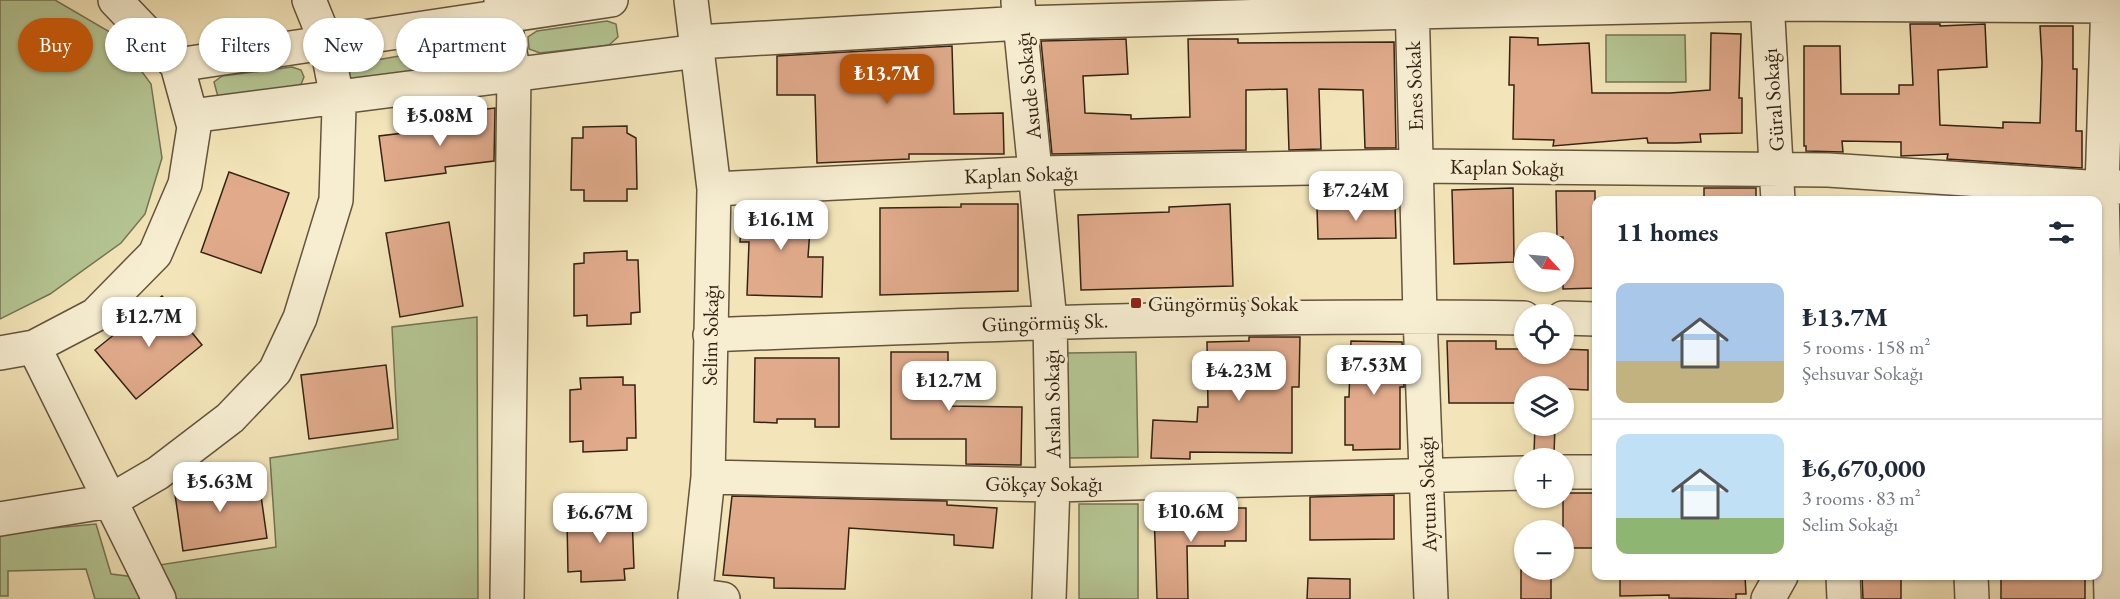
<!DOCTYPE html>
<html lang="en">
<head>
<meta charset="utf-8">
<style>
	body { margin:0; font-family:"EB Garamond",serif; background:#f2f2f3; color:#1f2937; height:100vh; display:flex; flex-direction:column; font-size:22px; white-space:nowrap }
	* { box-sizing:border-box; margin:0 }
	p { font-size:20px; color:#747a83 }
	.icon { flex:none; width:33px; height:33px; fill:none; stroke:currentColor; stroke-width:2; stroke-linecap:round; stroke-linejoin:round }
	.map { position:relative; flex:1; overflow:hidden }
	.panel { position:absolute; left:1592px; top:196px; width:510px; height:384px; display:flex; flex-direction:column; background:#fff; border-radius:12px; box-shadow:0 2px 4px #0004 }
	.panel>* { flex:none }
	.guide { position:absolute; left:18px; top:18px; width:570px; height:54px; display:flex; gap:12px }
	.needle { width:39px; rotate:116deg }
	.buttons { position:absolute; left:1514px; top:232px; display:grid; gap:12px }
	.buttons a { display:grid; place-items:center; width:60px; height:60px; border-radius:50%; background:#fff; box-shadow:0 2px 4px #0004; font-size:30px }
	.price { position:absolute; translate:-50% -51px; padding:0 14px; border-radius:12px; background:#fff; color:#222; font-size:20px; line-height:39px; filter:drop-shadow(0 2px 3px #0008) }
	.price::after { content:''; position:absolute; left:50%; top:36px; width:18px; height:14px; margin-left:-9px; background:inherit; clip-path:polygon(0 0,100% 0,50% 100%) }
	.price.active { background:#b45309; color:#fff }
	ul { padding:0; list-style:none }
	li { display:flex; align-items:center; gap:18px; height:150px; padding:0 24px }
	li+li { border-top:2px solid #e0e1e3 }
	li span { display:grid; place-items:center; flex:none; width:168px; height:120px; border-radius:12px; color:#555 }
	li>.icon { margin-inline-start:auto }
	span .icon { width:72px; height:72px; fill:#fffc; stroke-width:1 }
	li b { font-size:26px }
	h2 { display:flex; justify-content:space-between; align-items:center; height:72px; padding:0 24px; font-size:26px }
	.pill { padding:0 21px; border-radius:27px; background:#fff; box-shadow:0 2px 4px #0004; font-size:21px; line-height:54px }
	.pill.active { background:#b45309; color:#fff }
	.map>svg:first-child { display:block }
</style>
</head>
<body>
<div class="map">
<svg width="2120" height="599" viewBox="0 0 2120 599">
	<rect width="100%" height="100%" fill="#f3e5b9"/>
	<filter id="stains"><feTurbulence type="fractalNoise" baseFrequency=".00333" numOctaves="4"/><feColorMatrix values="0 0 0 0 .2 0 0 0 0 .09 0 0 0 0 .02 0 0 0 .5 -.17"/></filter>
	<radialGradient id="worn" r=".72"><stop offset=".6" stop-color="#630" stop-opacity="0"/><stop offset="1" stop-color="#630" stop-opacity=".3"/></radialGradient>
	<path fill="#b5c694" stroke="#747454" stroke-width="1.5" d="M 0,0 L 55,0 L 115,35 L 151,84 L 162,158 L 145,214 L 121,243 L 50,294 L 0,319 Z
		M 607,21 L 616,24 L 618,37 L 609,45 L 540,53 L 529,49 L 528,37 L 537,31 Z
		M 1606,35 L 1685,35 L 1686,82 L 1606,82 Z
		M 485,41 L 494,45 L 494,60 L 486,66 L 350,86 L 345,72 L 348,65 Z
		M 292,67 L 301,70 L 304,77 L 299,89 L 218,97 L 214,82 L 222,76 Z
		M 477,317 L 478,599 L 172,599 L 159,565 L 276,547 L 270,458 L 398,439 L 392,327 Z
		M 1136,352 L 1138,457 L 1069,458 L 1067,353 Z
		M 1079,504 L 1138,504 L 1138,599 L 1079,599 Z
		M 96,524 L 111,574 L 135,577 L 142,599 L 95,599 L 86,569 L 8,571 L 8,596 L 0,596 L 0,533 Z"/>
	<path fill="#e0aa8b" stroke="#342313" stroke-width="1.5" d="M 1910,24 L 1940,24 L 1940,26 L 1985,24 L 1987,67 L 1938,70 L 1940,125 L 2003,128 L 2003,122 L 2040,123 L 2042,62 L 2040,26 L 2073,26 L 2073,69 L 2077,69 L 2076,131 L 2082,131 L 2082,168 L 1947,159 L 1948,154 L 1901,156 L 1901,142 L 1842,141 L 1843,152 L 1806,151 L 1806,146 L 1804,146 L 1804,46 L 1840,46 L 1841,94 L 1899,94 L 1899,85 L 1913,85 Z
		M 1711,33 L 1741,34 L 1739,98 L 1742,98 L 1742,133 L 1700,134 L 1701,142 L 1676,143 L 1648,143 L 1647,138 L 1553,146 L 1554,140 L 1513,139 L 1514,85 L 1509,85 L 1510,37 L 1538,38 L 1538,45 L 1589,43 L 1592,93 L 1670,93 L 1710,90 Z
		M 1126,39 L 1128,74 L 1083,76 L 1085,113 L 1131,115 L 1131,119 L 1190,117 L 1188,39 L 1238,39 L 1238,43 L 1394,42 L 1396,148 L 1365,148 L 1363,90 L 1319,89 L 1321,149 L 1289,150 L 1287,89 L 1246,90 L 1246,150 L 1052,154 L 1041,41 Z
		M 952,46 L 954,114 L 1003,113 L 1004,154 L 909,154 L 909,159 L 817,163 L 815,95 L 777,95 L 777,56 Z
		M 495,108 L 494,161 L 445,167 L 446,173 L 385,181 L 379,136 L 454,127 L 452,113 Z
		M 627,126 L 627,133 L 636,138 L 637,189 L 627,189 L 627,201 L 584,201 L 584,190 L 571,190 L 572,138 L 583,138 L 583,127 Z
		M 229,172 L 289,193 L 261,273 L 201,252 Z
		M 1513,188 L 1514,262 L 1454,264 L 1452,190 Z
		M 1704,188 L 1756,188 L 1756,201 L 1704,201 Z
		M 1556,191 L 1595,191 L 1595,288 L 1563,289 L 1563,237 L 1557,237 Z
		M 812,203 L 808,257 L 823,257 L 822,297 L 747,295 L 749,242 L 740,242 L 742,206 Z
		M 961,204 L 1018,204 L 1018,291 L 880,295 L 880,208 L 961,207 Z
		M 1230,204 L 1233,286 L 1081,290 L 1078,215 L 1169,212 L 1169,207 Z
		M 1395,206 L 1396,238 L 1318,239 L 1317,207 Z
		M 449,222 L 463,306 L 400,317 L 386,233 Z
		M 627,251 L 627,260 L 638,260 L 640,312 L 631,313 L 631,324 L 587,326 L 587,315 L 574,316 L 574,264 L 584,263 L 584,253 Z
		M 162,296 L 202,345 L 136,399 L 95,350 Z
		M 1249,337 L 1300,337 L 1299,387 L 1292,387 L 1292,453 L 1190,452 L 1190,459 L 1151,458 L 1153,420 L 1197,422 L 1198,407 L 1208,407 L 1207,342 L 1249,341 Z
		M 1351,341 L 1402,342 L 1404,387 L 1400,387 L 1400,449 L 1353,450 L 1353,445 L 1345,445 L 1345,397 L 1349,397 Z
		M 1447,341 L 1496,341 L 1496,349 L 1524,349 L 1524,354 L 1563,354 L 1563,349 L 1588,350 L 1588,390 L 1524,387 L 1524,403 L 1449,403 Z
		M 891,352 L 948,352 L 948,406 L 1022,407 L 1021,465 L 966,464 L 966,439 L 891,439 Z
		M 755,358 L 839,358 L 839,427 L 815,427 L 815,419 L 777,419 L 777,423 L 754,422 Z
		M 386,365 L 393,428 L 309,439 L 301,375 Z
		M 623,377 L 623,385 L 635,385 L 636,438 L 627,438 L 627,450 L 583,452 L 583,441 L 570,442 L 570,390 L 581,389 L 580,378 Z
		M 1535,426 L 1555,427 L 1554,454 L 1534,453 Z
		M 258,475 L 267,538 L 183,551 L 174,487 Z
		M 1563,493 L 1596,493 L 1596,548 L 1563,548 Z
		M 1394,495 L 1394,539 L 1310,540 L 1310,497 Z
		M 732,496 L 947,501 L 947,505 L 997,508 L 993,548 L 954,545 L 954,535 L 849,528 L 845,589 L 774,588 L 774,578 L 723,575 Z
		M 620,506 L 620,516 L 632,515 L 634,568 L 624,569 L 625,580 L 581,582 L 581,571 L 568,572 L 567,520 L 578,519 L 578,508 Z
		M 1209,508 L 1246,508 L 1246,541 L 1225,541 L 1225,546 L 1187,546 L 1188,599 L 1157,599 L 1154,512 L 1209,511 Z
		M 1521,570 L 1551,570 L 1551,599 L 1521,599 Z
		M 1620,576 L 1745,576 L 1746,594 L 1736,594 L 1736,599 L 1669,598 L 1669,595 L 1620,596 Z
		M 1862,576 L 1901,576 L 1901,599 L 1863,599 Z
		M 2001,576 L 2085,576 L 2085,599 L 2001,599 Z
		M 1308,578 L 1350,579 L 1350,599 L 1307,599 Z"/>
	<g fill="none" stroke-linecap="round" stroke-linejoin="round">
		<g stroke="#64543c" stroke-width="36">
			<path id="minor" d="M 501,0 L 514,75 L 507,599
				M 691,0 L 714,189 L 708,477 L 695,599
				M 1412,0 L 1420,316 L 1431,599
				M 1767,0 L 1778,201
				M 2108,0 L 2102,188 L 2111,599
				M 1018,2 L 1050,321 L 1053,485 L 1049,599
				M 697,42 L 1021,23 L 1412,12 L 1767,4 L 2108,6
				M 177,65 L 611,0
				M 191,116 L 698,51
				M 714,189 L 1037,173 L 1416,166 L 1828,170 L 2102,188 L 2120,187
				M 1563,318 L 1596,319
				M 710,335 C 981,324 1252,314 1524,318
				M 34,347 L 159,599
				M 0,353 L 34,347 L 95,315 L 155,254 L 185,184 L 194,127 L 177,65 L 115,0
				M 1563,472 L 1596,472
				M 708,477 L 1053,485 L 1524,473
				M 0,519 L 110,501 L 158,473 L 230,418 L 275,371 L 300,318 L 336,200 L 339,108 L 326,42 L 309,0
				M 1843,576 L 1844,599
				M 1971,576 L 1972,599
				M 695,595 L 723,599
				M 1768,599 L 1781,576"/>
		</g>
		<use href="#minor" stroke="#f7eed2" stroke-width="33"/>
	</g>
	<rect fill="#8f2418" stroke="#f7eed2" stroke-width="2" x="1130" y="297" width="12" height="12" rx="3"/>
	<g text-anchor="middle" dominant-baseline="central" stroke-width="6" stroke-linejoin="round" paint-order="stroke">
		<g font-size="21" fill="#342313" stroke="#f7eed2">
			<text transform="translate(1028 86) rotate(-96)">Asude Sokağı</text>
			<text transform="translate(1414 86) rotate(-92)">Enes Sokak</text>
			<text transform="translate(1773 100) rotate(-94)">Güral Sokağı</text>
			<text transform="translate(1507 167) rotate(1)">Kaplan Sokağı</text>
			<text transform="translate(1021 174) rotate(-2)">Kaplan Sokağı</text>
			<text transform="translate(1045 322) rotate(-2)">Güngörmüş Sk.</text>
			<text transform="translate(710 335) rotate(-89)">Selim Sokağı</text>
			<text transform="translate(1052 404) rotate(-91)">Arslan Sokağı</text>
			<text x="1044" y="483">Gökçay Sokağı</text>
			<text transform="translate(1427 494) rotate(-92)">Aytuna Sokağı</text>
		</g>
		<g font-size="21" fill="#342313" stroke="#f7eed2" text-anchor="start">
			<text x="1148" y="303">Güngörmüş Sokak</text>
		</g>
	</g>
	<rect width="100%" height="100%" filter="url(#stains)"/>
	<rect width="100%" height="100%" fill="url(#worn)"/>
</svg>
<div class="buttons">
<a><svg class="needle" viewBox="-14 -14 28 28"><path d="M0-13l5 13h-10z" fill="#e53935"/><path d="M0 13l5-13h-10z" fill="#747a83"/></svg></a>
<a><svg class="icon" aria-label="locate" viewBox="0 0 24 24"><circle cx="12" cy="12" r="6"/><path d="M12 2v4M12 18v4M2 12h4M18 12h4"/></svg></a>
<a><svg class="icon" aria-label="layers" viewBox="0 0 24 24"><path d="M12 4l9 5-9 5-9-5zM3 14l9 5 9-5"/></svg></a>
<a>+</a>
<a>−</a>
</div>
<b class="price active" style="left:887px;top:105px">₺13.7M</b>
<b class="price" style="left:440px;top:147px">₺5.08M</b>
<b class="price" style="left:1356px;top:222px">₺7.24M</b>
<b class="price" style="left:781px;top:251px">₺16.1M</b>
<b class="price" style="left:149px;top:348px">₺12.7M</b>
<b class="price" style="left:1374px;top:396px">₺7.53M</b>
<b class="price" style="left:1239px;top:402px">₺4.23M</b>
<b class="price" style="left:949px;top:412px">₺12.7M</b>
<b class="price" style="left:220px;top:513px">₺5.63M</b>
<b class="price" style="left:1191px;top:543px">₺10.6M</b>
<b class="price" style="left:600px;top:544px">₺6.67M</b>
<div class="guide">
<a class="pill active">Buy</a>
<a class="pill">Rent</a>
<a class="pill">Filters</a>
<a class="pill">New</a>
<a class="pill">Apartment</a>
</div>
<section class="panel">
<h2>11 homes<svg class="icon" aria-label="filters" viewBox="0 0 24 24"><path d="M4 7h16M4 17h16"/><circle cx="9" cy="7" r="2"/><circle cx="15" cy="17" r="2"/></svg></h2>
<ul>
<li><span style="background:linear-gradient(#a9c7e8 65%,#c2b280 0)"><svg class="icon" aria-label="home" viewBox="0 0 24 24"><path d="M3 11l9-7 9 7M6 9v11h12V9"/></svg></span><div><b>₺13.7M</b><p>5 rooms · 158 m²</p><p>Şehsuvar Sokağı</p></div></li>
<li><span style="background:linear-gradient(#bfe0f5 70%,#8fb573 0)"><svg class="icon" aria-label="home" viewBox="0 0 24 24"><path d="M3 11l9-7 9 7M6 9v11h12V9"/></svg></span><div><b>₺6,670,000</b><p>3 rooms · 83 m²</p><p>Selim Sokağı</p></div></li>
</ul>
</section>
</div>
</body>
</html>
